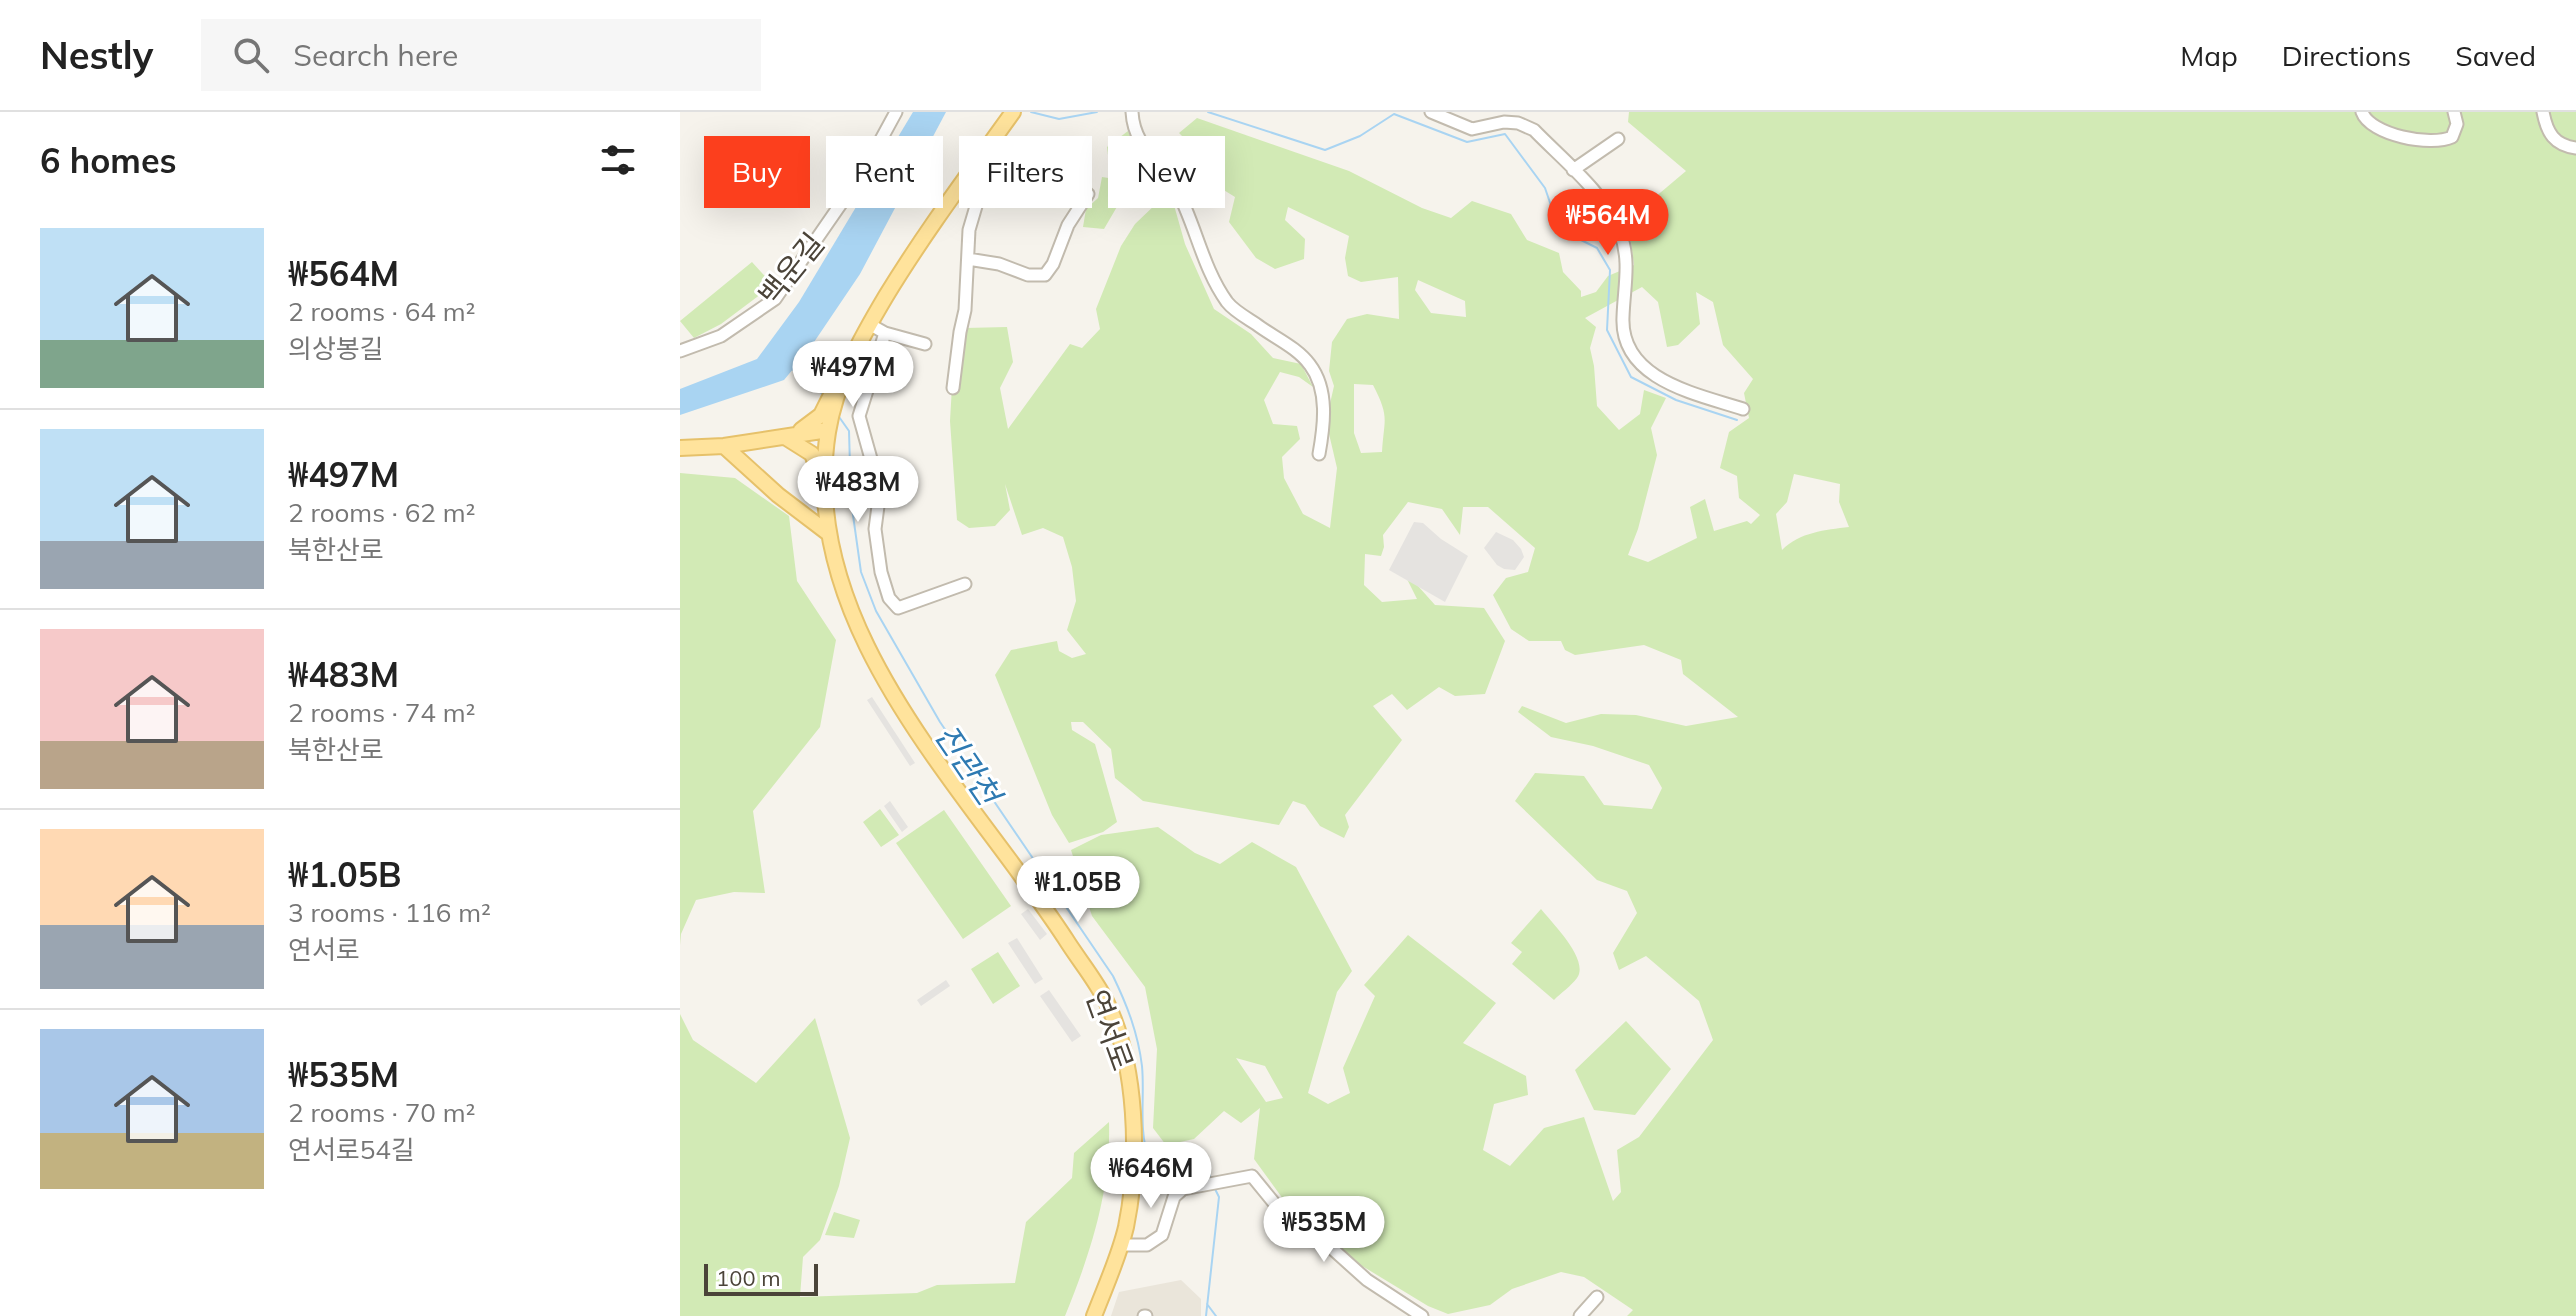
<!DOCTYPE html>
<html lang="en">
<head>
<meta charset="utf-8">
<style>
	body { margin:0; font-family:Mulish,"Noto Sans KR",sans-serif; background:#f6f6f6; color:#222; height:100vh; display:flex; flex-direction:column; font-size:30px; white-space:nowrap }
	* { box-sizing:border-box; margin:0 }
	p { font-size:26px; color:#767676 }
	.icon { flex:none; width:44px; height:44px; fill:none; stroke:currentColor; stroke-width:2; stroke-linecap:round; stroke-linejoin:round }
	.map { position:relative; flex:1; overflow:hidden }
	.details { display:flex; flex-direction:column; background:#fff; width:680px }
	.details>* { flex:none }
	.top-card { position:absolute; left:24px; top:24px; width:760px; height:72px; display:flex; gap:16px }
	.scale { position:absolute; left:24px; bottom:20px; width:114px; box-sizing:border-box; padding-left:8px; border:4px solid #4b4439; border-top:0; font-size:22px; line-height:28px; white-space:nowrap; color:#4b4439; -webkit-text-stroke:6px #fff; paint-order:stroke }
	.price { position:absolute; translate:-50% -68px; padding:0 18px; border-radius:28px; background:#fff; color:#222; font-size:26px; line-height:52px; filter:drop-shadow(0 2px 4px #0008) }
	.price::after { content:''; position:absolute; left:50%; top:48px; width:24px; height:18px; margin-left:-12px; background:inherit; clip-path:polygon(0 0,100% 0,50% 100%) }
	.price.on { background:#fc3f1d; color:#fff }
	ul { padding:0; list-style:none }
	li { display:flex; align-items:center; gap:24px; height:200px; padding:0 40px }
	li+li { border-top:2px solid #e0e0e0 }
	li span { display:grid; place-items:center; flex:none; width:224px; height:160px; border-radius:0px; color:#555 }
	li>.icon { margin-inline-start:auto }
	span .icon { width:96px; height:96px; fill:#fffc; stroke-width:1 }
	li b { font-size:34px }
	h2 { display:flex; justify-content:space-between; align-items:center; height:96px; padding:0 40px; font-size:34px }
	.pill { padding:0 28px; border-radius:0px; background:#fff; box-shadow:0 8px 32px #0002; font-size:28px; line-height:72px }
	.pill.on { background:#fc3f1d; color:#fff }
	header { display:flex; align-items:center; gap:48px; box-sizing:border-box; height:112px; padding:0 40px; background:#fff; border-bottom:2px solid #e0e0e0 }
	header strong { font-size:38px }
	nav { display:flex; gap:44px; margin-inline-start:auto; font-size:28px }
	.search { width:560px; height:72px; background:#f6f6f6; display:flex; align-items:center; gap:20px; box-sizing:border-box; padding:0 28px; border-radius:0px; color:#767676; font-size:30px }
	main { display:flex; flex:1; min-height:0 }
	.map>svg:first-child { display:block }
</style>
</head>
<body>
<header>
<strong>Nestly</strong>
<div class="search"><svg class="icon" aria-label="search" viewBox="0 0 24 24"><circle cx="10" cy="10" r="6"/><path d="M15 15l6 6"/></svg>Search here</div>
<nav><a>Map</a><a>Directions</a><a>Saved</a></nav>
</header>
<main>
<section class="details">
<h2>6 homes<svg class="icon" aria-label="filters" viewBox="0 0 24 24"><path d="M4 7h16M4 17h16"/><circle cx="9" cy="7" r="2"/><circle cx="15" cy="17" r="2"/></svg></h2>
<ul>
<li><span style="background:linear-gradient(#bfe0f5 70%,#7fa58c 0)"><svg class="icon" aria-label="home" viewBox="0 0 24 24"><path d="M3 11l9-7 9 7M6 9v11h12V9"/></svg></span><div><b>₩564M</b><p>2 rooms · 64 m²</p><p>의상봉길</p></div></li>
<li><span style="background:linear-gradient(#bfe0f5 70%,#9aa5b1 0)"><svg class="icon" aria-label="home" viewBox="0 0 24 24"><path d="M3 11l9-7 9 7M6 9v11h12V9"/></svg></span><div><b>₩497M</b><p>2 rooms · 62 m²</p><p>북한산로</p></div></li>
<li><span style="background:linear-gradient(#f6c9c9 70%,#b9a48a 0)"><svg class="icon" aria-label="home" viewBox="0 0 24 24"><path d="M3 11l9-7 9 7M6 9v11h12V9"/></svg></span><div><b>₩483M</b><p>2 rooms · 74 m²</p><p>북한산로</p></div></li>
<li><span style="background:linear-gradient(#ffd9b3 60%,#9aa5b1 0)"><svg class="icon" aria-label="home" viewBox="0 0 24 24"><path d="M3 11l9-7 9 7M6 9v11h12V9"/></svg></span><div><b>₩1.05B</b><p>3 rooms · 116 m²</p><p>연서로</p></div></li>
<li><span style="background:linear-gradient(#a9c7e8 65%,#c2b280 0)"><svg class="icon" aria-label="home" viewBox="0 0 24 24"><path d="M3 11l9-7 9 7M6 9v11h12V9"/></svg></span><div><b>₩535M</b><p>2 rooms · 70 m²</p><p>연서로54길</p></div></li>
</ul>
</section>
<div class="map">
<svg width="1896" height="1204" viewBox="0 0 1896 1204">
	<rect width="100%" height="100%" fill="#f6f3ec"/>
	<path fill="#eae5da" d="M 501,1168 L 521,1187 L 521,1204 L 431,1204 L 439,1180 Z"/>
	<path fill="#d2eab5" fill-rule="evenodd" d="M 949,0 L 1896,0 L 1896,1204 L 947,1204 L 953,1198 L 904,1165 L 881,1160 L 832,1177 L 810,1193 L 768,1202 L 748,1194 L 674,1149 L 611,1098 L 574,1047 L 580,996 L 561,1011 L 544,999 L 514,1027 L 486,1033 L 473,1016 L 477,937 L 465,875 L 412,804 L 391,738 L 421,723 L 478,715 L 515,741 L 540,752 L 572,730 L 616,755 L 672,859 L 657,880 L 628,981 L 648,992 L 670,981 L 663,956 L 695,884 L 684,873 L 728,823 L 816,891 L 783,931 L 846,964 L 848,983 L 814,992 L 803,1038 L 830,1054 L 864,1016 L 904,1005 L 933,1089 L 941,1080 L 937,1038 L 959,1025 L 1033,928 L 1019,889 L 966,844 L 939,858 L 933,841 L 957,801 L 947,779 L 917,768 L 835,689 L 855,661 L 904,664 L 924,693 L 972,697 L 982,676 L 969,653 L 913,634 L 871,625 L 838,600 L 842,594 L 886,611 L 921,602 L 956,603 L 1006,614 L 1058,605 L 1003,562 L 1001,548 L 964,533 L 895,543 L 885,538 L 881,529 L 849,529 L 831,517 L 813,483 L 826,466 L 848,460 L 855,436 L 808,395 L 783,395 L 780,423 L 762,397 L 728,390 L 703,423 L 704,435 L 701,444 L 685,442 L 684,473 L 702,490 L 737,487 L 721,455 L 755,493 L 804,496 L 825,529 L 805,582 L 775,584 L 759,575 L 727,598 L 712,582 L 693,594 L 722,628 L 665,703 L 669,715 L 664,726 L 640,714 L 625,693 L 613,689 L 599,713 L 463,689 L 435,666 L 431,637 L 403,610 L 391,610 L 392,618 L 415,632 L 437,710 L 423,720 L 389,731 L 372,703 L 315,563 L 331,538 L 377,529 L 379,539 L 392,546 L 406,542 L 387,518 L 396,489 L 392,455 L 383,425 L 363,416 L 342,423 L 325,372 L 330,398 L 315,414 L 289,416 L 277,408 L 270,309 L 275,222 L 285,216 L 327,215 L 333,250 L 320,276 L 328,317 L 390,232 L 402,236 L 420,217 L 416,197 L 441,134 L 455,112 L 478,90 L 468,73 L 455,64 L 424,117 L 403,115 L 406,97 L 418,86 L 422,65 L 435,67 L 450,57 L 444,44 L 428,43 L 427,35 L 448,19 L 455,34 L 470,50 L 492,86 L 505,132 L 534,197 L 571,222 L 593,246 L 621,252 L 633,275 L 619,265 L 600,260 L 584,288 L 593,312 L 617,314 L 620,327 L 602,345 L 604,366 L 623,402 L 650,416 L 657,356 L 646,309 L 654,274 L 649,259 L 652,230 L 667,207 L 687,202 L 719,207 L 718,165 L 681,170 L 668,164 L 665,146 L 669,124 L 608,95 L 605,108 L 625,127 L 624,147 L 595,157 L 576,146 L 549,110 L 555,85 L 534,72 L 529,51 L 499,21 L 517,6 L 669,59 L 742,96 L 771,106 L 792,89 L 831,102 L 847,128 L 879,141 L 883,160 L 901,179 L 901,185 L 916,180 L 928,164 L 954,153 L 948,108 L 1006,59 L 948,10 ZM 738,168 L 785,189 L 786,205 L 751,201 L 735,178 ZM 962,175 L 978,190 L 987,235 L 998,233 L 1020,212 L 1016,180 L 1033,190 L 1043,233 L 1073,267 L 1064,281 L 1069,306 L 1049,320 L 1040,356 L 1057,364 L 1059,386 L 1080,403 L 1071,412 L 1067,409 L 1034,419 L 1025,387 L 1010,395 L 1017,426 L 968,450 L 948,443 L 958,417 L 977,343 L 971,316 L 986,286 L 964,278 L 960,302 L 939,318 L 917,294 L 914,254 L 910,236 L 916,215 L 905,206 ZM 674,272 L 693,273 C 710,306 704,306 702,340 L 681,341 L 674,321 ZM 1114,362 L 1160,372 L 1159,390 L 1169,415 C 1145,418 1120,420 1102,438 L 1096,402 L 1107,390 ZM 556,946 L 585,954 L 603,986 L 586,990 Z
		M 72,150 L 93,173 L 41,212 L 14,226 L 0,209 Z
		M 0,361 L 55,366 L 109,404 L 117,469 L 156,528 L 140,615 L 73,699 L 85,781 L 54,780 L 16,788 L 1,822 L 0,833 Z
		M 200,697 L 219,723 L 201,735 L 183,710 Z
		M 264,698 L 331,794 L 283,827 L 216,731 Z
		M 861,797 C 872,811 910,848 897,866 C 891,874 881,881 874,888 L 832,852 L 842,840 L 831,831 Z
		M 318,840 L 340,874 L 313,892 L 291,857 Z
		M 0,902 L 13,928 L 76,971 L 135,906 L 170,1026 L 159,1074 L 140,1128 L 123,1145 L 120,1185 L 237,1181 L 257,1173 L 335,1171 L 346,1110 L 392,1066 L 394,1041 L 429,1010 C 431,1079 411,1140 385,1204 L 0,1204 Z
		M 946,909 L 991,957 L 955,1003 L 914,998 L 895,958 Z
		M 154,1100 L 180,1108 L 174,1126 L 145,1123 Z"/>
	<path fill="#e5e3e0" d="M 734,410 L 743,411 L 761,427 L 788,444 L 765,490 L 709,458 Z
		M 816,420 L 833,428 L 841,437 L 844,445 L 835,458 L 824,457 L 817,453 L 804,436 Z
		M 192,585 L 235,651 L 230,654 L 187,588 Z
		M 210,689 L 228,715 L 222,720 L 204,694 Z
		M 348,797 L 367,822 L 360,828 L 341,802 Z
		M 337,826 L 363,867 L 355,872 L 328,831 Z
		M 266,868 L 270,874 L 241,894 L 237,888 Z
		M 369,878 L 401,924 L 392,930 L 360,884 Z"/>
	<path fill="#a9d4f2" d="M 233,0 L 266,0 L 180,162 L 128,239 L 104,268 L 0,303 L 0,277 L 77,247 L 119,190 Z"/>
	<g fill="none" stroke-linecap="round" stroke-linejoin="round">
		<path stroke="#a9d4f2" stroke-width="2" d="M 351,0 L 379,7 L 417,0
			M 528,0 L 645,38 L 680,24 L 714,2 L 787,30 L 825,22 L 865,76 L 879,117 L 917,136 L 930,158 L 927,218 L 951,265 L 996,288 L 1057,308
			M 112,257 L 144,283
			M 157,302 L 169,319 L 171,389 L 181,460 L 196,499 L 260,610 L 433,864 C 447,893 458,921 462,954 C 465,986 458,1017 469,1048 C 488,1057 508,1052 528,1059 L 530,1065
			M 527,1192 L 536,1204
			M 526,1204 L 539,1085 L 534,1075"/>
		<g stroke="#c2bbae" stroke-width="15">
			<path id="minor" d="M 452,0 C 454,37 482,49 497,78 C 516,114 523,157 547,190 C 554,199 567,206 576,212 C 593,225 617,235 630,253 C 649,278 644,314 639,342
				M 751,0 L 792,17 L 824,10 L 838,11 L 854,18 C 882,47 926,82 940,120 C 951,150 944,174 943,205 C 940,268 1017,282 1063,297
				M 1682,0 C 1690,23 1751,35 1772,25 L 1777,12 L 1774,0
				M 1863,0 C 1867,21 1874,33 1896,36
				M 893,58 L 938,27
				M 288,147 L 319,152 L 348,163 L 365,163 L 373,152 L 388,113 L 408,82
				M 189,212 L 205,221 L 179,304 L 200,379 L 195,417 L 201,460 L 209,486 L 218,496 L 285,472
				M 205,221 L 245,232
				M 0,239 L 41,224 L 95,187 L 185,57 L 216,0
				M 273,276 L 280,220 L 285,198 L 289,118 L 299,84 L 283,70
				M 441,1133 L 467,1133 L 482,1123 L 494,1085 L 503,1077 L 572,1064 L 599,1097 L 617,1105 L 687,1168 L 742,1204
				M 464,1204 L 466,1204
				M 900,1204 L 917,1185"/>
		</g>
		<g stroke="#e6c16a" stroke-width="18">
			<path id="major" d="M 333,0 C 290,60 245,120 206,184 C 181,226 156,270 148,320 C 117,516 286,675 385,826 C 398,847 415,867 426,889 C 457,952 460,1047 446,1115 C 439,1145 425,1175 414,1204
				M 121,318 L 141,303 L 151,283
				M 105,325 L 132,342 L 141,367
				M 44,334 L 98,383 L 148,421
				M 0,336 L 44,334 L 148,318"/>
		</g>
		<use href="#minor" stroke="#fff" stroke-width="11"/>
		<use href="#major" stroke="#ffe39c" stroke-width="14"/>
	</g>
	<g text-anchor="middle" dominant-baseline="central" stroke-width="6" stroke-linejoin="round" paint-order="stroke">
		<g font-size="30" fill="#4b4439" stroke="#fff">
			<text transform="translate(111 157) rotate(-51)">백운길</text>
			<text transform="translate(430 918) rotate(70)">연서로</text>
		</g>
		<g font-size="32" font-style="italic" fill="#2e7ab2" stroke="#fff">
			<text transform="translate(288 652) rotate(56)">진관천</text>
		</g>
	</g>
</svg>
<div class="scale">100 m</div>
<b class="price on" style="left:928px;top:145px">₩564M</b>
<b class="price" style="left:173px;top:297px">₩497M</b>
<b class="price" style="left:178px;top:412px">₩483M</b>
<b class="price" style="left:398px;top:812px">₩1.05B</b>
<b class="price" style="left:471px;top:1098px">₩646M</b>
<b class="price" style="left:644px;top:1152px">₩535M</b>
<div class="top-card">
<a class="pill on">Buy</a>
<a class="pill">Rent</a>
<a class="pill">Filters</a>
<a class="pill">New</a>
</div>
</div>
</main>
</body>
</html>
